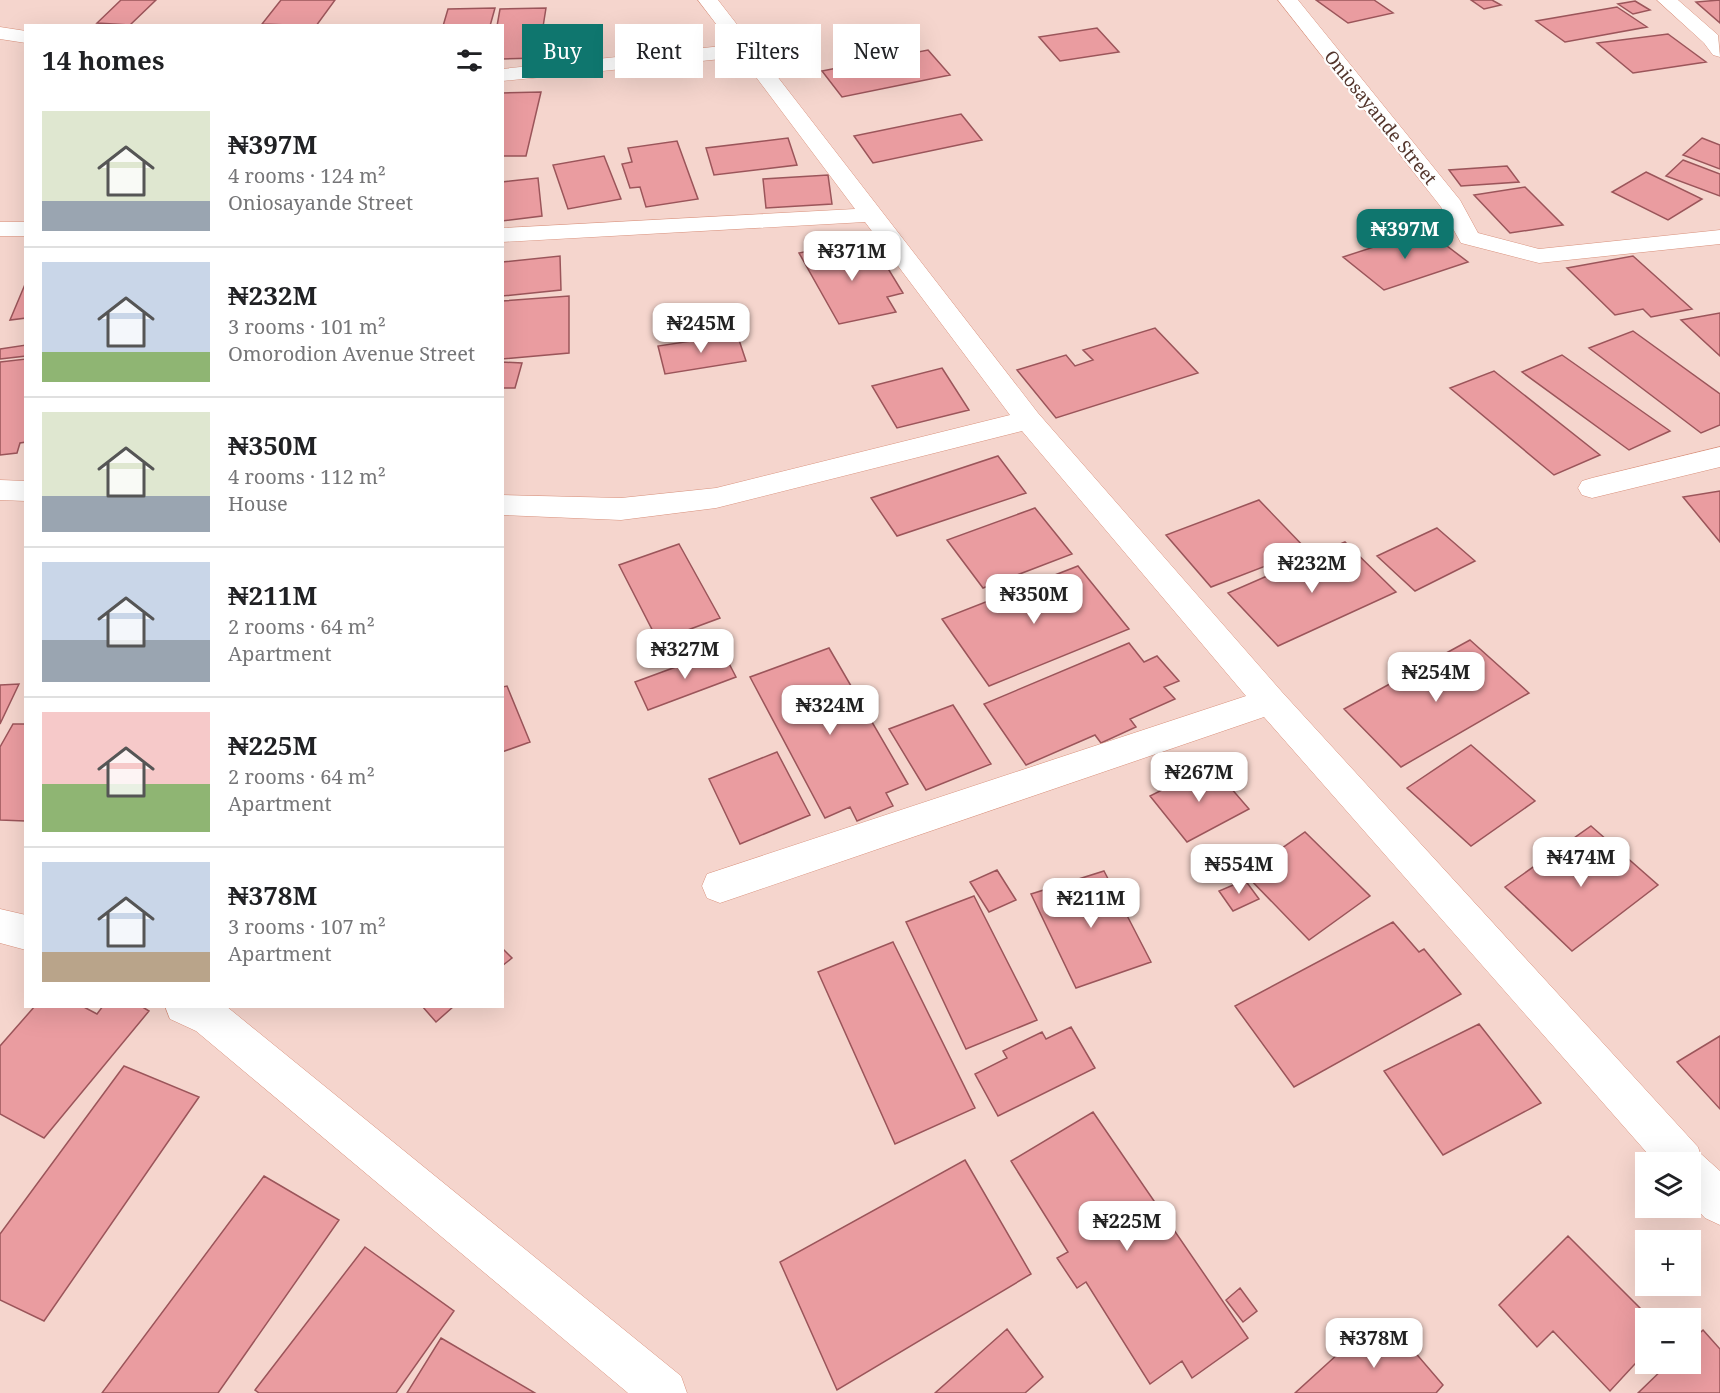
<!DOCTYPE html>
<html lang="en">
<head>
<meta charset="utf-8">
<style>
	body { margin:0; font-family:"Noto Serif",serif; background:#f2f2f2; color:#202124; height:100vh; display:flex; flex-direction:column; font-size:22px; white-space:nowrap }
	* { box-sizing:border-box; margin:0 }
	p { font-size:20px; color:#757577 }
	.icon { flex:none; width:33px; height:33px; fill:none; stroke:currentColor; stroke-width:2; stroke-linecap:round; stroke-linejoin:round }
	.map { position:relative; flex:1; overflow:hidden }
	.details { position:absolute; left:24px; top:24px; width:480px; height:984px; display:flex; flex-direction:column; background:#fff; border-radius:0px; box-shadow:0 6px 24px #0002 }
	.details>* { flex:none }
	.top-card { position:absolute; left:522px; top:24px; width:570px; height:54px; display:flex; gap:12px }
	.fabs { position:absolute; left:1635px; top:1152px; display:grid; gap:12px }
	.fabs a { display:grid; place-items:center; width:66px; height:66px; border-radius:0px; background:#fff; box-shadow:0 6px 24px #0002; font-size:30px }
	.price { position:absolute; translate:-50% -51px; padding:0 14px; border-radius:12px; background:#fff; color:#222; font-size:20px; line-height:39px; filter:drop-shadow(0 2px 3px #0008) }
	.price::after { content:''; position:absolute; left:50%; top:36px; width:18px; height:14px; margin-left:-9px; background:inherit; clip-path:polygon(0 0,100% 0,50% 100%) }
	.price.current { background:#0f766e; color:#fff }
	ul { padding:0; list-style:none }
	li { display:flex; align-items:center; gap:18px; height:150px; padding:0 18px }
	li+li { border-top:2px solid #e0e0e0 }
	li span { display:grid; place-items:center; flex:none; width:168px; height:120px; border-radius:0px; color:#555 }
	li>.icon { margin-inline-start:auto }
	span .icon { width:72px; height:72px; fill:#fffc; stroke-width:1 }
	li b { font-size:26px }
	h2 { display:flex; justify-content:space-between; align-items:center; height:72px; padding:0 18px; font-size:26px }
	.tag { padding:0 21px; border-radius:0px; background:#fff; box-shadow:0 6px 24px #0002; font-size:21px; line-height:54px }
	.tag.current { background:#0f766e; color:#fff }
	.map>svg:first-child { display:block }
</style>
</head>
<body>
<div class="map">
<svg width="1720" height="1393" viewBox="0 0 1720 1393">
	<rect width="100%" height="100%" fill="#f5d5cd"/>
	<path fill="#ea9ca0" stroke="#9b555a" stroke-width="1.5" d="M 121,0 L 156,0 L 130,25 L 97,23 Z
		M 281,0 L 335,0 L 316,26 L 262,24 Z
		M 1316,0 L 1374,0 L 1393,13 L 1348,23 Z
		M 1471,0 L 1492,0 L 1501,5 L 1484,9 Z
		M 1720,0 L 1720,23 L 1696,2 Z
		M 1635,1 L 1650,10 L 1633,14 L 1618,4 Z
		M 1617,7 L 1647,27 L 1565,42 L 1536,21 Z
		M 495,8 L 490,26 L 443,26 L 448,9 Z
		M 546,8 L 538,58 L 502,59 L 502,26 L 497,26 L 500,9 Z
		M 1097,28 L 1119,52 L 1060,61 L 1039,37 Z
		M 1668,34 L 1706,62 L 1633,73 L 1597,43 Z
		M 928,50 L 950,75 L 842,97 L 822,71 Z
		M 541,92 L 526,156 L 502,156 L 502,93 Z
		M 961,114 L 982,140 L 873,163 L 854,136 Z
		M 788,138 L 797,165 L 714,175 L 706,148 Z
		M 1702,138 L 1720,145 L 1720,169 L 1683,155 Z
		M 677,141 L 698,199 L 646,207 L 640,187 L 630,188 L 622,164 L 632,162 L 628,148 Z
		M 604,156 L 621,199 L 568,209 L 553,165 Z
		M 1683,160 L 1720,174 L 1720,196 L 1666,176 Z
		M 1507,166 L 1519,182 L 1461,186 L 1449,170 Z
		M 1646,172 L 1702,199 L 1668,220 L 1612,192 Z
		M 828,175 L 832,204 L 766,208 L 763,179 Z
		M 538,178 L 542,216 L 502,221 L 502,182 Z
		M 1525,187 L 1563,225 L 1510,233 L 1474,195 Z
		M 1426,230 L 1468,262 L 1384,290 L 1343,257 Z
		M 853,242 L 865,260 L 881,257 L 903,293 L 887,297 L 896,312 L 839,324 L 799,253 Z
		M 560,256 L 561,290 L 502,296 L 502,262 Z
		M 1633,256 L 1692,309 L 1651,317 L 1643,309 L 1615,315 L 1567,268 Z
		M 26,282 L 26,318 L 10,320 Z
		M 569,296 L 569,353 L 502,359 L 502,301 Z
		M 1720,313 L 1720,356 L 1681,320 Z
		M 1155,328 L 1198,373 L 1056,418 L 1017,370 L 1066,355 L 1075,366 L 1093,360 L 1083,350 Z
		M 1633,331 L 1720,394 L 1720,425 L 1701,433 L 1589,348 Z
		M 737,334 L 746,361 L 665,374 L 658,346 Z
		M 26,345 L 26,356 L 0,359 L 0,349 Z
		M 1562,355 L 1670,431 L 1629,450 L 1522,372 Z
		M 26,359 L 26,442 L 20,443 L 17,453 L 0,455 L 0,362 Z
		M 502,362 L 522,363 L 515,388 L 502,388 Z
		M 942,368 L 969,410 L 897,428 L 872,386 Z
		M 1494,371 L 1600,455 L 1554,475 L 1450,388 Z
		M 998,456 L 1026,493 L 897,536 L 871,498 Z
		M 1720,491 L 1720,542 L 1683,497 Z
		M 1259,500 L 1307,550 L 1211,587 L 1166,535 Z
		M 1035,508 L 1072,554 L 983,588 L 947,540 Z
		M 1437,528 L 1475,561 L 1415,591 L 1377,556 Z
		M 1345,542 L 1396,592 L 1278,646 L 1228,593 Z
		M 679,544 L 720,618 L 658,641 L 619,565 Z
		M 1078,566 L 1129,629 L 989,686 L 942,619 Z
		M 1470,640 L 1529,693 L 1401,767 L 1344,709 Z
		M 1129,643 L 1144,662 L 1157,656 L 1179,681 L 1164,687 L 1175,699 L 1130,719 L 1136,727 L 1101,743 L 1095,735 L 1026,765 L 984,704 Z
		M 829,648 L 908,784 L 886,793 L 893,806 L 857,821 L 850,807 L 825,818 L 750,677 Z
		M 722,650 L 736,677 L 648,710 L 635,682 Z
		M 19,684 L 0,724 L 0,685 Z
		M 507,686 L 530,742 L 502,752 L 502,687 Z
		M 953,705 L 991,764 L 926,790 L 889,729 Z
		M 13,724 L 26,724 L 25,821 L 0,820 L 0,747 Z
		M 1471,745 L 1535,801 L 1471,846 L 1407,788 Z
		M 777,752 L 810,815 L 740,844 L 709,779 Z
		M 1211,765 L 1249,809 L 1187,842 L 1150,796 Z
		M 1591,826 L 1658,885 L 1572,951 L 1505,887 Z
		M 1305,832 L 1370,896 L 1309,940 L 1245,874 Z
		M 997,870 L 1016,900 L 989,912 L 970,882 Z
		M 1104,871 L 1151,962 L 1076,988 L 1031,894 Z
		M 1245,880 L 1259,899 L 1233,911 L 1219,891 Z
		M 974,896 L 1037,1020 L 966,1049 L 906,922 Z
		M 1393,922 L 1419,952 L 1424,949 L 1461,994 L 1294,1087 L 1235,1006 Z
		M 893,942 L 975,1108 L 895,1144 L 818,972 Z
		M 502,948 L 512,958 L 502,966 Z
		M 35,1006 L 82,1006 L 97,1014 L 103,1006 L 141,1006 L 149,1011 L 44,1138 L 0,1114 L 0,1046 Z
		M 422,1006 L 454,1006 L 436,1022 Z
		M 1479,1024 L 1541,1103 L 1443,1155 L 1384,1071 Z
		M 1071,1027 L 1095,1068 L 998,1116 L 975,1074 L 1007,1058 L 1003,1051 L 1042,1032 L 1046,1039 Z
		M 1720,1036 L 1720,1109 L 1677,1062 Z
		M 124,1066 L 199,1097 L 44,1321 L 0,1300 L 0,1234 Z
		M 1093,1112 L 1248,1338 L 1192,1378 L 1182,1361 L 1150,1384 L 1086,1282 L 1077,1288 L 1057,1258 L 1068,1252 L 1011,1161 Z
		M 965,1160 L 1031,1274 L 837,1390 L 780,1262 Z
		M 264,1176 L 339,1220 L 218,1393 L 102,1393 Z
		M 1568,1236 L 1650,1318 L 1646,1318 L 1646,1352 L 1610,1391 L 1553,1331 L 1537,1347 L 1499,1305 Z
		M 365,1247 L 454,1311 L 396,1393 L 259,1393 L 255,1390 Z
		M 1240,1288 L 1257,1311 L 1243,1322 L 1226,1300 Z
		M 1372,1323 L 1391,1346 L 1401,1336 L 1443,1385 L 1436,1393 L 1295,1393 Z
		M 1007,1329 L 1043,1377 L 1025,1393 L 935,1393 Z
		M 1703,1330 L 1720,1349 L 1720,1393 L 1638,1393 L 1668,1364 L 1690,1364 L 1690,1342 Z
		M 441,1338 L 535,1393 L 407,1393 Z"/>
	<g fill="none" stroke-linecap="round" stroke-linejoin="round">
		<g stroke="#d8907b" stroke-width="1">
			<path id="minor" d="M 698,0 L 718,0 L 1038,413 L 1282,692 L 1698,1147 L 1700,1153 L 1720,1171 L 1720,1225 L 1705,1218 L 1690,1202 L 1690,1162 L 1655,1162 L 1264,717 L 720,903 L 707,898 L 702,886 L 707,874 L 1246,696 L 1022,431 L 716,508 L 621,520 L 502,515 L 502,495 L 621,498 L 716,488 L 1010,415 L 865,222 L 502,242 L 502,228 L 855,209 L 741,57 L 502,81 L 502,69 L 732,45 Z
				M 1278,0 L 1298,0 L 1460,200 L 1478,233 L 1539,249 L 1720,230 L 1720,244 L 1539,263 L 1461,243 L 1441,207 Z
				M 1657,0 L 1678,0 L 1718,35 L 1720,57 L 1713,55 L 1704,43 Z
				M 0,27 L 26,31 L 26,43 L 0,39 Z
				M 0,222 L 26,222 L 26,236 L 0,236 Z
				M 1720,447 L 1720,467 L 1592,498 L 1582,495 L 1578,488 L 1582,481 L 1592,478 Z
				M 0,480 L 26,481 L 26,501 L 0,500 Z
				M 0,909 L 26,915 L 26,950 L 0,943 Z
				M 165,1006 L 226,1006 L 681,1376 L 687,1393 L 628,1393 L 196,1031 L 170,1019 Z"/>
		</g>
		<use href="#minor" fill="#fff" fill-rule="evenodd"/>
	</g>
	<g text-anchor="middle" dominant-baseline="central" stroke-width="4.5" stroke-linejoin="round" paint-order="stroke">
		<g font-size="18" fill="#52342b" stroke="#fefefe">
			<text transform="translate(1381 117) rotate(51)">Oniosayande Street</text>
		</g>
	</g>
</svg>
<div class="fabs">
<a><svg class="icon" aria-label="layers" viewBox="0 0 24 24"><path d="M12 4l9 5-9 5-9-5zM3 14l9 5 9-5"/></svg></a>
<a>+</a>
<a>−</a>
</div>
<b class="price current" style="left:1405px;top:260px">₦397M</b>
<b class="price" style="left:852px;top:282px">₦371M</b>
<b class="price" style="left:701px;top:354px">₦245M</b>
<b class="price" style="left:1312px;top:594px">₦232M</b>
<b class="price" style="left:1034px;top:625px">₦350M</b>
<b class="price" style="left:685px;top:680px">₦327M</b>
<b class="price" style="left:1436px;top:703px">₦254M</b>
<b class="price" style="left:830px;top:736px">₦324M</b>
<b class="price" style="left:1199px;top:803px">₦267M</b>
<b class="price" style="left:1581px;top:888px">₦474M</b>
<b class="price" style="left:1239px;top:895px">₦554M</b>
<b class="price" style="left:1091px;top:929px">₦211M</b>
<b class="price" style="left:1127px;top:1252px">₦225M</b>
<b class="price" style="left:1374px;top:1369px">₦378M</b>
<div class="top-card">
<a class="tag current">Buy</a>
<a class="tag">Rent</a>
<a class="tag">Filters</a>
<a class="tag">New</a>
</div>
<section class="details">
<h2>14 homes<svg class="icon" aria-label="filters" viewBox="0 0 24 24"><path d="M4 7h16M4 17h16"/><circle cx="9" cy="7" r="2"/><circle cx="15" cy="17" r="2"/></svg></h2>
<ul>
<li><span style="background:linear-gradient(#dfe7d0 75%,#9aa5b1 0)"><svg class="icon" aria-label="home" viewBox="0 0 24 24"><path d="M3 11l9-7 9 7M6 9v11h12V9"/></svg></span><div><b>₦397M</b><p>4 rooms · 124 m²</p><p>Oniosayande Street</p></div></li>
<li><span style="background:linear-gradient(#c9d6e8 75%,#8fb573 0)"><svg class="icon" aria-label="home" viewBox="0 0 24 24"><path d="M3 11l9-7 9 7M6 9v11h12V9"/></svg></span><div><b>₦232M</b><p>3 rooms · 101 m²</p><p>Omorodion Avenue Street</p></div></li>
<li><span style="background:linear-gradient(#dfe7d0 70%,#9aa5b1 0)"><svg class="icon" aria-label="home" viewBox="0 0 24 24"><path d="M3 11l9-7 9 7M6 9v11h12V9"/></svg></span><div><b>₦350M</b><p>4 rooms · 112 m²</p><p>House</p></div></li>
<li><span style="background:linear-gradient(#c9d6e8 65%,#9aa5b1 0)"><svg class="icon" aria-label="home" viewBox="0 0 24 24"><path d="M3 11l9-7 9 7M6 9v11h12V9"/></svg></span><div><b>₦211M</b><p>2 rooms · 64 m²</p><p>Apartment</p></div></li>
<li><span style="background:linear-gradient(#f6c9c9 60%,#8fb573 0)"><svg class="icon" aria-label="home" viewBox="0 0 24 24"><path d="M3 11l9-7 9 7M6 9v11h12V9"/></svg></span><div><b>₦225M</b><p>2 rooms · 64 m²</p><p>Apartment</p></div></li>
<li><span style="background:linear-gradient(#c9d6e8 75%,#b9a48a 0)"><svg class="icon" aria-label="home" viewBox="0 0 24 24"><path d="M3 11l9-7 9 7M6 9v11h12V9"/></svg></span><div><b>₦378M</b><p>3 rooms · 107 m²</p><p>Apartment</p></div></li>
</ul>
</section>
</div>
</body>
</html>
